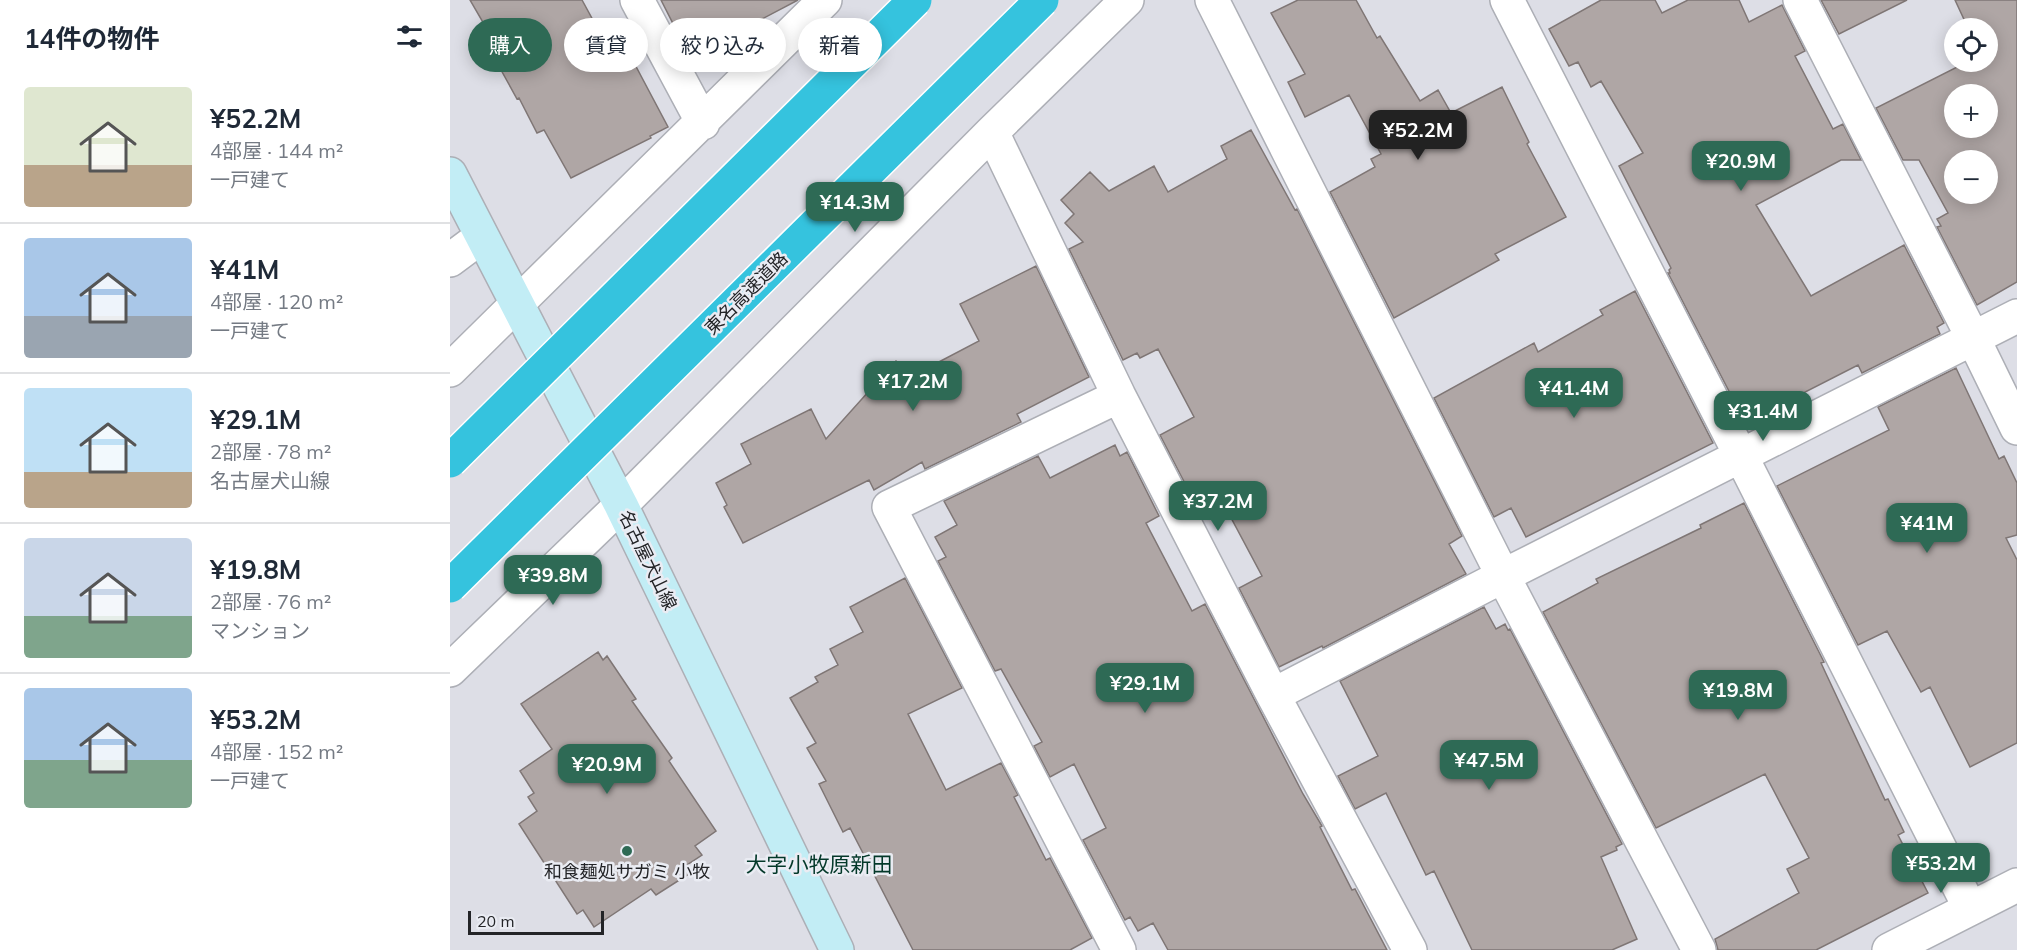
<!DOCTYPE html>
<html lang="ja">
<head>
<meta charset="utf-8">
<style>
	body { margin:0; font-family:Mulish,"Noto Sans JP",sans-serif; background:#f6f6f7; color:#1f2937; height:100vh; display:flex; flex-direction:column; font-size:22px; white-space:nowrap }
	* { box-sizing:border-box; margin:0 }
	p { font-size:20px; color:#747a83 }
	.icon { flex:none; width:33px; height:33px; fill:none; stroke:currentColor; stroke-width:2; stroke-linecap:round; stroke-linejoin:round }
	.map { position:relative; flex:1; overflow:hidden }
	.panel { display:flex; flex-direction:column; background:#fff; width:450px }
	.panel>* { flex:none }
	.hud { position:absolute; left:18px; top:18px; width:570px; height:54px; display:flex; gap:12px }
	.controls { position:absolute; left:1494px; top:18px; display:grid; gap:12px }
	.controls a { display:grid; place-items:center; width:54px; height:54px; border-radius:50%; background:#fff; box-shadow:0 3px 15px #0003; font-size:30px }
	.scale { position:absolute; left:18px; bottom:15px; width:136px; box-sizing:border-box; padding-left:6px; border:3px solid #232427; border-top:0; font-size:16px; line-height:21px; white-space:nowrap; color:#232427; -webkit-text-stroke:4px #eaecf3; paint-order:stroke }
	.price { position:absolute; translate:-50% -51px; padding:0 14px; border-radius:12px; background:#2e6a55; color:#fff; font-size:20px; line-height:39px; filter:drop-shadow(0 2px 3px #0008) }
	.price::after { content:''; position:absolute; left:50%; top:36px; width:18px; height:14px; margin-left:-9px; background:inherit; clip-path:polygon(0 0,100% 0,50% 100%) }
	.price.active { background:#222; color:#fff }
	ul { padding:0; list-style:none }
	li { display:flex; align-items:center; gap:18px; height:150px; padding:0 24px }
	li+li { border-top:2px solid #e0e1e3 }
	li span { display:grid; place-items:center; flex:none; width:168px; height:120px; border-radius:6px; color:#555 }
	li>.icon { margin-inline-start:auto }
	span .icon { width:72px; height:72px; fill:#fffc; stroke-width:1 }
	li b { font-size:26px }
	h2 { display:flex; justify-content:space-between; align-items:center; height:72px; padding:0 24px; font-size:26px }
	.chip { padding:0 21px; border-radius:27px; background:#fff; box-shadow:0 3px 15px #0003; font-size:21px; line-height:54px }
	.chip.active { background:#2e6a55; color:#fff }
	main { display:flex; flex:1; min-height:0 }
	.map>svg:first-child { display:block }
</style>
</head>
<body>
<main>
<section class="panel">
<h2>14件の物件<svg class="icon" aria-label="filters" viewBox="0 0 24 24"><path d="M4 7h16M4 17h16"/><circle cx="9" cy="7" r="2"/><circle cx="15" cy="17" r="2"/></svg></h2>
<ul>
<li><span style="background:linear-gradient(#dfe7d0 65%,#b9a48a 0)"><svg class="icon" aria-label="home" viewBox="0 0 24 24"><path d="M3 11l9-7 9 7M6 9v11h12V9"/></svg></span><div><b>¥52.2M</b><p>4部屋 · 144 m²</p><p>一戸建て</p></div></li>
<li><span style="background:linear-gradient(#a9c7e8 65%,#9aa5b1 0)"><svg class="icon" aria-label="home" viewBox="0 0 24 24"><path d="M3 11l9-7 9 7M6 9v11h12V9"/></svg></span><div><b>¥41M</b><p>4部屋 · 120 m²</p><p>一戸建て</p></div></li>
<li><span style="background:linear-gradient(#bfe0f5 70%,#b9a48a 0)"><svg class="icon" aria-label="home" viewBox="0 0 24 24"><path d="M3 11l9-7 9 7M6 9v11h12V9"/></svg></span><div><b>¥29.1M</b><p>2部屋 · 78 m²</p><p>名古屋犬山線</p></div></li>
<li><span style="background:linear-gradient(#c9d6e8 65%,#7fa58c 0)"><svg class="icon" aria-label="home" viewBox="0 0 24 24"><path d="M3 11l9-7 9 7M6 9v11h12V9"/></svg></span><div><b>¥19.8M</b><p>2部屋 · 76 m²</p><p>マンション</p></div></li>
<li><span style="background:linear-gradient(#a9c7e8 60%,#7fa58c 0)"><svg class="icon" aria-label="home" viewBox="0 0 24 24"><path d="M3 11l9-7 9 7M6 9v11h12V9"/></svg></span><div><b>¥53.2M</b><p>4部屋 · 152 m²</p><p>一戸建て</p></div></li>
</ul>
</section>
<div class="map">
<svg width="1567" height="950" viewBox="0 0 1567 950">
	<rect width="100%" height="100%" fill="#dddee6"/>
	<path fill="#afa6a5" stroke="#7f7675" stroke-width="1.5" fill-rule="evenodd" d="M 20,0 L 132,0 L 168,66 L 182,59 L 218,127 L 200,136 L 201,138 L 121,178 L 94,130 L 87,133 L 69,98 L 67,99 L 45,59 L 52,55 Z
		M 211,0 L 348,0 L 240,57 Z
		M 848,0 L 906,0 L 927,38 L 930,36 L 970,101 L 988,90 L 1001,113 L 1052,87 L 1079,142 L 1077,144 L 1116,217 L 1045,254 L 1049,260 L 944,318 L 880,192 L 925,167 L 921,159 L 931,154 L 899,95 L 855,117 L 838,82 L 855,74 L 821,13 Z
		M 1151,0 L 1205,0 L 1212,13 L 1238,0 L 1289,0 L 1299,22 L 1332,5 L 1355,51 L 1345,56 L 1383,129 L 1393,124 L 1411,160 L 1391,160 L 1306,205 L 1361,296 L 1454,245 L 1494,323 L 1487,327 L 1490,334 L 1412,373 L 1408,365 L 1312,414 L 1314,418 L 1297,426 L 1218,273 L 1220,273 L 1219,270 L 1221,268 L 1169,166 L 1193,153 L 1151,81 L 1141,87 L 1128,62 L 1119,66 L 1099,29 Z
		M 1371,0 L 1457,0 L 1389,34 Z
		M 1505,0 L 1567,0 L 1567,282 L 1527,305 L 1487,227 L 1491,226 L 1487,219 L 1498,213 L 1469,160 L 1453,160 L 1426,108 L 1517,62 L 1538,62 L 1538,28 L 1518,28 ZM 1504,94 L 1538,94 L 1538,128 L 1504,128 ZM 1504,160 L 1538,160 L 1538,194 L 1504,194 Z
		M 801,130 L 845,210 L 847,209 L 1012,536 L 999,544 L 1016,574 L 873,648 L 872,646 L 829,667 L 789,588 L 812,576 L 763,484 L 742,497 L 710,435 L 744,417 L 708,349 L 690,358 L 687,353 L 673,360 L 619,249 L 633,242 L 615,223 L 624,214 L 611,200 L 640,172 L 659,191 L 704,166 L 718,192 L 777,159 L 771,146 Z
		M 586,266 L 639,377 L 567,414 L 571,422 L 475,469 L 472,462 L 424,490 L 419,480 L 293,543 L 274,507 L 277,505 L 266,483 L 301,464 L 291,444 L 361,409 L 376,439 L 446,361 L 464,375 L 529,341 L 510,304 Z
		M 1185,291 L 1263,443 L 1076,537 L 1061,508 L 1044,517 L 984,398 L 1084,343 L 1088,352 L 1153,315 L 1150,310 Z
		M 1506,368 L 1549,459 L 1554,456 L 1567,483 L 1567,535 L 1556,538 L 1567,560 L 1567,743 L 1520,767 L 1480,687 L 1471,692 L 1437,631 L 1408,645 L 1327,486 L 1439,430 L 1428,407 Z
		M 665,445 L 670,456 L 677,452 L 709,516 L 696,523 L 742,611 L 755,604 L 853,794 L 872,826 L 870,827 L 902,890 L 905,889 L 937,950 L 718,950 L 703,923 L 688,931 L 680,917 L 675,920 L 633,840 L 656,828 L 624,764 L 600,777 L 584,746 L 592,742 L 551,669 L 545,671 L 488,561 L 496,557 L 485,537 L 507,525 L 494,501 L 588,456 L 600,478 Z
		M 1294,503 L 1374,662 L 1371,663 L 1435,800 L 1438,799 L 1454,832 L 1448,835 L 1478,893 L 1366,950 L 1268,950 L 1265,939 L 1349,893 L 1337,869 L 1359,858 L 1315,774 L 1206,828 L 1093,612 L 1148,583 L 1146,579 L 1251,528 L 1250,525 Z
		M 455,578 L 512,688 L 458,714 L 496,790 L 551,763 L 568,795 L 564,797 L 596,860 L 600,858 L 642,938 L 620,950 L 463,950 L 400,828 L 393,832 L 369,784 L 376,781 L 357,748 L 366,743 L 340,698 L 368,682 L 365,677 L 388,665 L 380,649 L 413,632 L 400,607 Z
		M 1034,607 L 1046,629 L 1055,624 L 1058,630 L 1060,629 L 1172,844 L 1166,847 L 1167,850 L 1151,857 L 1187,939 L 1162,950 L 1022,950 L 984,871 L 976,875 L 936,793 L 905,809 L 888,776 L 928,756 L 890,681 Z
		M 148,652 L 153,660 L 157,656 L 186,699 L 182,701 L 222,758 L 219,761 L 266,831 L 245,846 L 252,855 L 237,865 L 242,872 L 206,895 L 201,889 L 144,927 L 133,910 L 127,914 L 69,824 L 87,811 L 78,797 L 84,793 L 70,771 L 102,749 L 71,704 Z"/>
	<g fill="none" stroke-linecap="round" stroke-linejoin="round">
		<g stroke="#adafb6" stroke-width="36">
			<path id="minor" d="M 187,0 L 253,123
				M 762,0 L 1053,576 L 1249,950
				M 1057,0 L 1291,456 L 1520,908
				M 1350,0 L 1523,338 L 1567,428
				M 542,132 L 669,396 L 823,695 L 960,950
				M 0,260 L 31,237
				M 0,370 L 375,0
				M 669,396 L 439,507 L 669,950
				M 0,670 L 171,505 L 542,132 L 677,0
				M 823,695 L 1053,576 L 1567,316
				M 1439,950 L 1567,885"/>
		</g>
		<g stroke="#adafb6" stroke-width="36">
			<path id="secondary" d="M 0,174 L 171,505 L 387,950"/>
		</g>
		<use href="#minor" stroke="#fff" stroke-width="33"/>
		<use href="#secondary" stroke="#c2edf5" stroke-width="33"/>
		<g stroke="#fff" stroke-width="36" stroke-linecap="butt">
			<path id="motorway-bridge" d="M 0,461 L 465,0
				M 0,586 L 592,0"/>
		</g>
		<use href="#motorway-bridge" stroke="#35c3de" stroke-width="33"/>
	</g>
	<circle fill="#2e6a55" stroke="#eaecf3" stroke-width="2" cx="177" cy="851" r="6"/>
	<g text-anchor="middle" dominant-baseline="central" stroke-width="5" stroke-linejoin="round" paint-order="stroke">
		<g font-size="18" fill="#232427" stroke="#eaecf3">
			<text transform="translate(296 293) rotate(-45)">東名高速道路</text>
			<text transform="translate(198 560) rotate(64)">名古屋犬山線</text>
		</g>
		<g font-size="18" fill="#232427" stroke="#eaecf3">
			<text x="177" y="871">和食麺処サガミ 小牧</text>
		</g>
		<g font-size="21" fill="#033829" stroke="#eaecf3">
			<text x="369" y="864">大字小牧原新田</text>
		</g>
	</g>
</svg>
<div class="controls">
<a><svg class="icon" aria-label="locate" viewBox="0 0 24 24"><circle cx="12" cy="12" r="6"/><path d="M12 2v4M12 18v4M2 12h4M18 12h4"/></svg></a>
<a>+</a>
<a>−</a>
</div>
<div class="scale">20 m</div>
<b class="price active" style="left:968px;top:161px">¥52.2M</b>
<b class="price" style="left:1291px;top:192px">¥20.9M</b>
<b class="price" style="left:405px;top:233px">¥14.3M</b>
<b class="price" style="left:463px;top:412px">¥17.2M</b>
<b class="price" style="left:1124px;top:419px">¥41.4M</b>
<b class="price" style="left:1313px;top:442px">¥31.4M</b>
<b class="price" style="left:768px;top:532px">¥37.2M</b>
<b class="price" style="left:1477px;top:554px">¥41M</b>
<b class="price" style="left:103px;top:606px">¥39.8M</b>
<b class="price" style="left:695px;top:714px">¥29.1M</b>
<b class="price" style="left:1288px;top:721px">¥19.8M</b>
<b class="price" style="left:1039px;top:791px">¥47.5M</b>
<b class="price" style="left:157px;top:795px">¥20.9M</b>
<b class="price" style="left:1491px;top:894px">¥53.2M</b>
<div class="hud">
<a class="chip active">購入</a>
<a class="chip">賃貸</a>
<a class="chip">絞り込み</a>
<a class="chip">新着</a>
</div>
</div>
</main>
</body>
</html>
